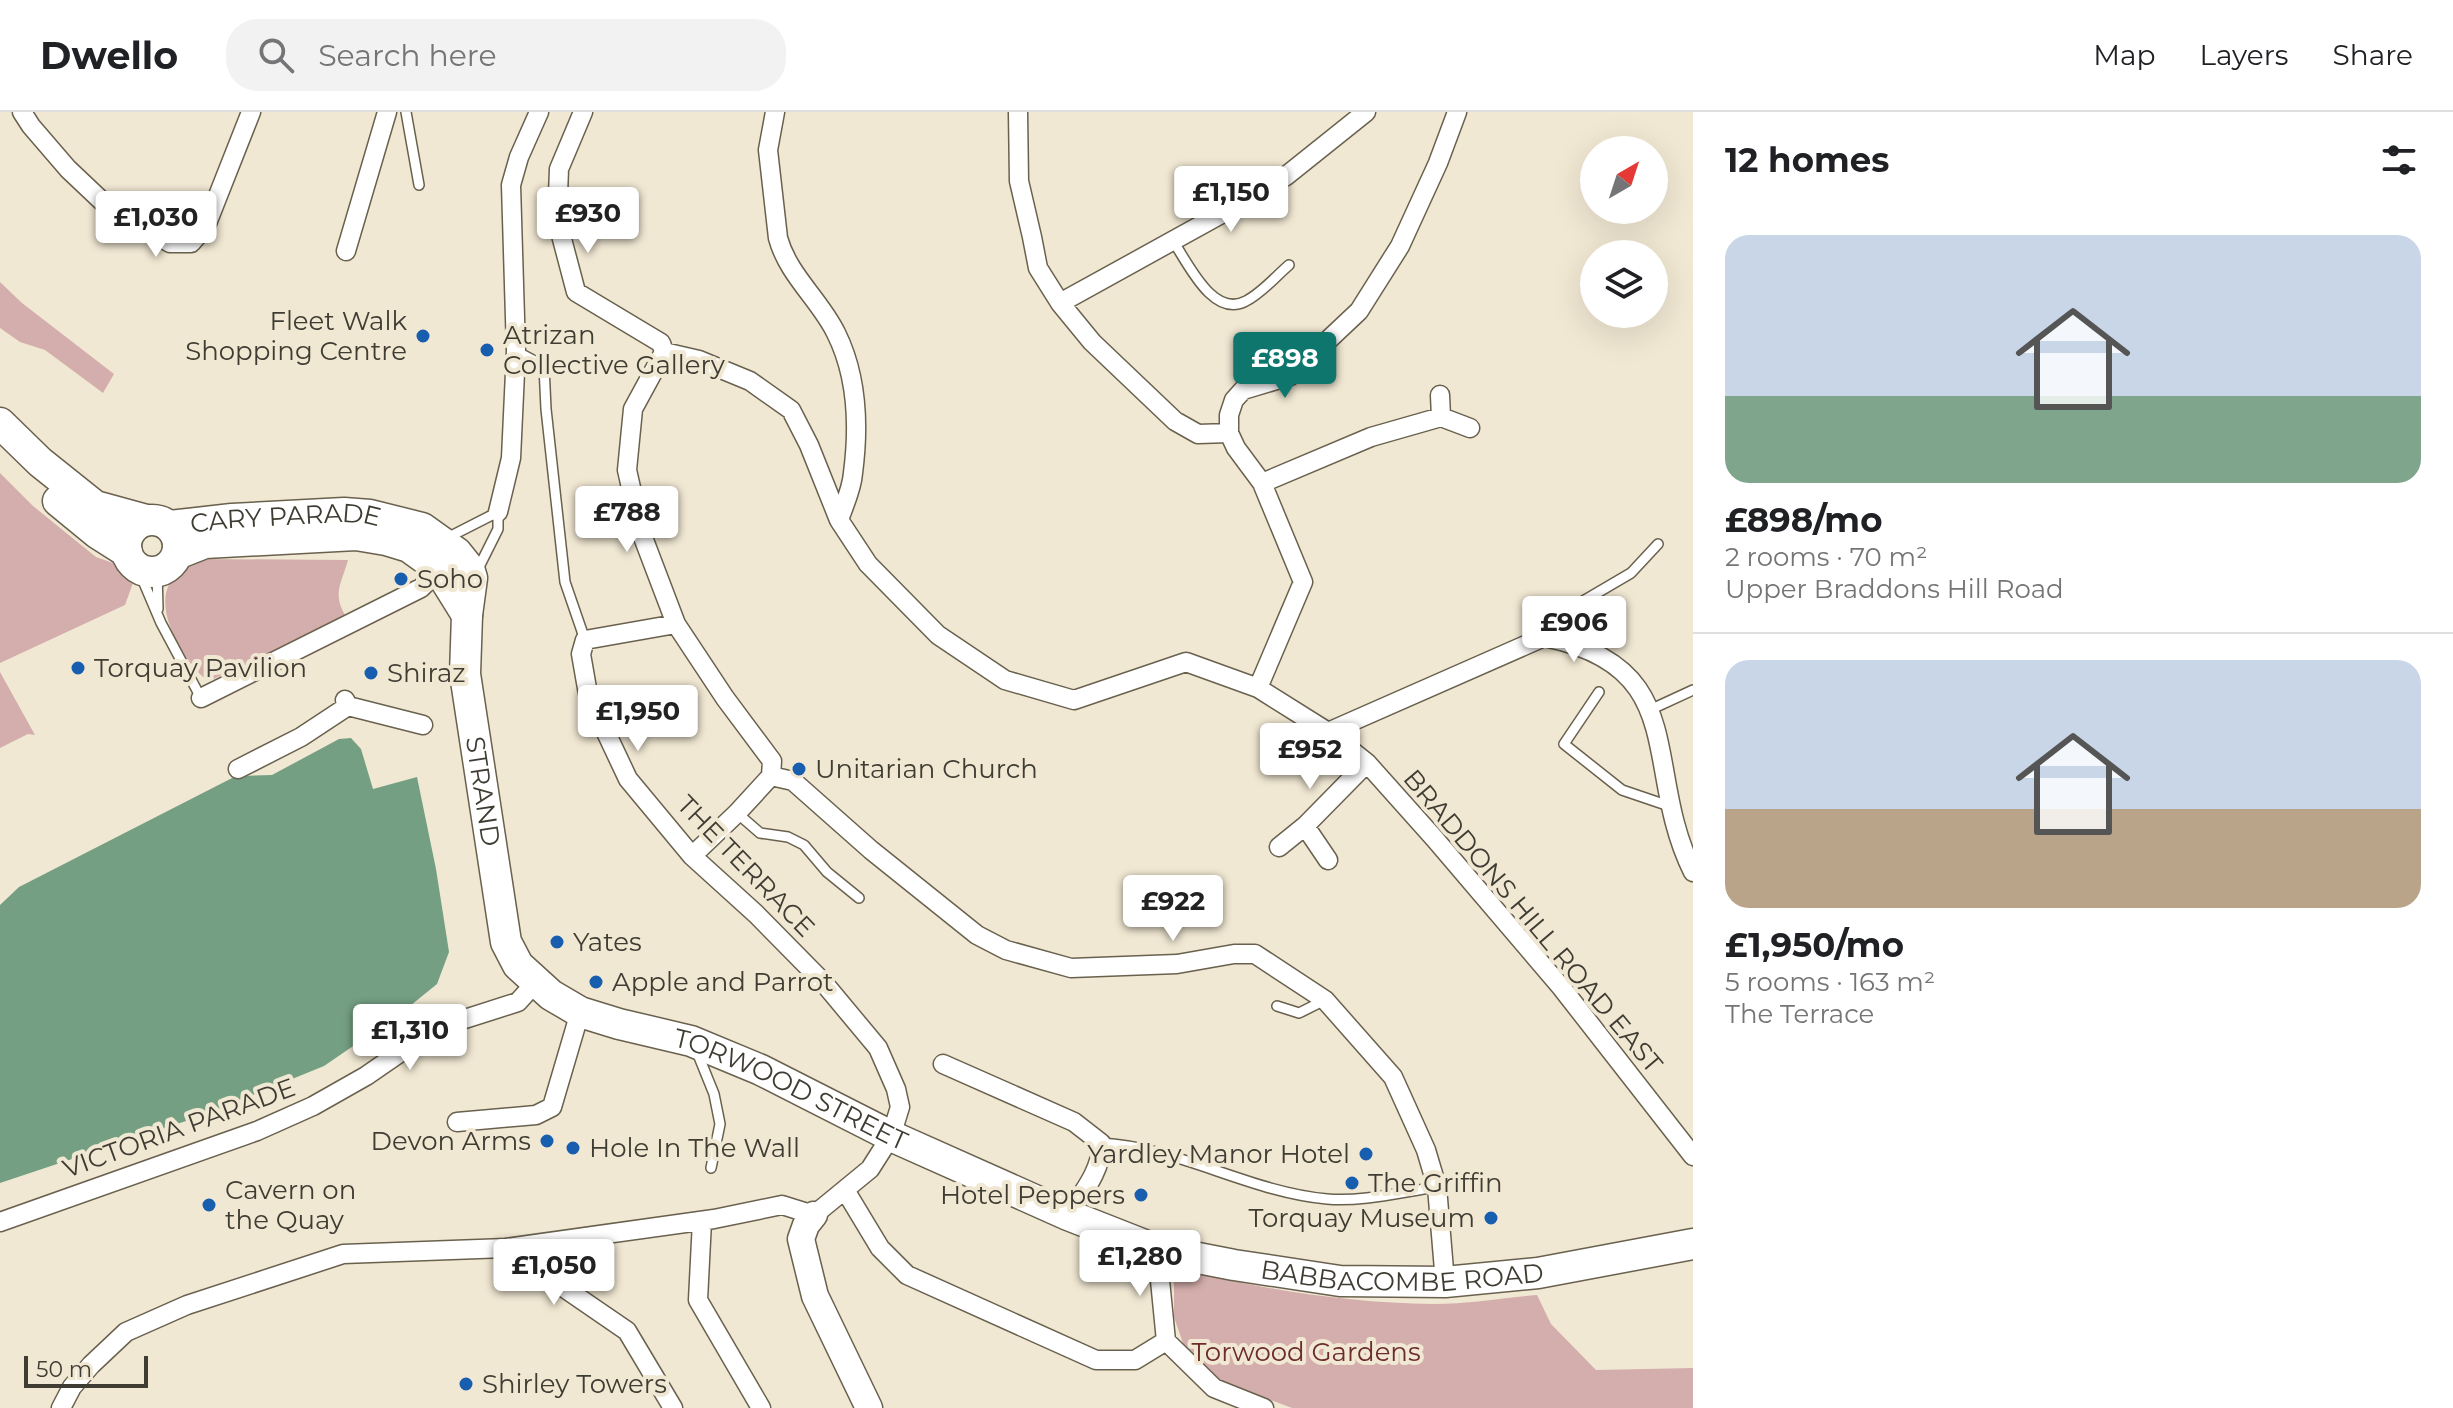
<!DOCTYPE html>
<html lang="en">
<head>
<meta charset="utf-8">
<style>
	body { margin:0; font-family:Montserrat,sans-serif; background:#f2f2f2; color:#202124; height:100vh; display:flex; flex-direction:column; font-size:30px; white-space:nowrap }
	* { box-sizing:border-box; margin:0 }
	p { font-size:26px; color:#757577 }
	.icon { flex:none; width:44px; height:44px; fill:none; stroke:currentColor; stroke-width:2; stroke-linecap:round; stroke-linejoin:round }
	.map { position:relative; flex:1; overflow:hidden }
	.sheet { display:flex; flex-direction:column; background:#fff; width:760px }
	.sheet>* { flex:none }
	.needle { width:52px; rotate:39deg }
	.controls { position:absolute; left:1580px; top:24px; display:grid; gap:16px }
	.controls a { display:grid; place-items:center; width:88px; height:88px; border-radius:50%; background:#fff; box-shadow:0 8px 32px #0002; font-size:40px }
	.scale { position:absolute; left:24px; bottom:20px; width:124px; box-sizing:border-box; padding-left:8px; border:4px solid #3f3c33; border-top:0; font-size:22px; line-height:28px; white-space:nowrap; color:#3f3c33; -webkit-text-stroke:6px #f1e8d3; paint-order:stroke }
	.price { position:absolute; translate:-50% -68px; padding:0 18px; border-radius:8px; background:#fff; color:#222; font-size:26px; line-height:52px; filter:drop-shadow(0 2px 4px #0008) }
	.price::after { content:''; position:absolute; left:50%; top:48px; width:24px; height:18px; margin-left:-12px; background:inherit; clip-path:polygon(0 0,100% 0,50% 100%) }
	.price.current { background:#0f766e; color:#fff }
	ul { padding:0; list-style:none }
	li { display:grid; align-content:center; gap:16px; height:424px; padding:0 32px }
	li+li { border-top:2px solid #e0e0e0 }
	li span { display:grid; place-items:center; height:248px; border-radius:24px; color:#555 }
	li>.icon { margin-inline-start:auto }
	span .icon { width:144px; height:144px; fill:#fffc; stroke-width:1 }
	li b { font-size:34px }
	h2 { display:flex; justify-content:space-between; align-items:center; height:96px; padding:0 32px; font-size:34px }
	header { display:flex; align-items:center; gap:48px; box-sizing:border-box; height:112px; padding:0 40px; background:#fff; border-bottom:2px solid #e0e0e0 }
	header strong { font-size:38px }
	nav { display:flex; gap:44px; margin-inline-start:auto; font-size:28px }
	.search { width:560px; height:72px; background:#f2f2f2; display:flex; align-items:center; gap:20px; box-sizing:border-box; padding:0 28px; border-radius:32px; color:#757577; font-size:30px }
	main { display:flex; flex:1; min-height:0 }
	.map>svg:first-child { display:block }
</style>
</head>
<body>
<header>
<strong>Dwello</strong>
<div class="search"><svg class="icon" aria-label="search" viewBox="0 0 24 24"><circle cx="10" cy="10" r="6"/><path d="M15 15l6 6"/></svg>Search here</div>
<nav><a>Map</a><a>Layers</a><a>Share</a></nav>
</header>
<main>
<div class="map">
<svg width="1693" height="1296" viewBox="0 0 1693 1296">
	<rect width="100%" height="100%" fill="#f1e8d3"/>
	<path fill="#d4aeac" d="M 0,170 L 22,191 L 114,262 L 103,281 L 45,238 L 20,230 L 0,216 Z
		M 0,361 L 33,394 L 96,445 L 113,451 L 129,448 L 138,457 L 125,493 L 0,551 Z
		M 200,447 L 348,448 C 341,473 332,481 346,505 L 209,569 C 185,554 153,498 170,471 C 177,460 190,454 200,447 Z
		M 0,560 L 35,623 L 28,622 L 0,636 Z
		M 1174,1155 C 1259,1177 1345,1191 1434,1192 C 1468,1192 1503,1186 1537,1183 L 1551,1212 L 1596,1258 L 1693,1256 L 1693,1296 L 1292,1296 L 1218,1268 L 1186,1240 L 1174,1205 Z"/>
	<path fill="#749f83" d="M 351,626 L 361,637 L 373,677 L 417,665 L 436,757 L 449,840 L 437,872 L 400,902 L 324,954 L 204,1003 L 0,1071 L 0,793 L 19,775 L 236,664 L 272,663 L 339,627 Z"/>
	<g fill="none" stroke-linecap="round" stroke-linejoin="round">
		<g stroke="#69614e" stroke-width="12">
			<path id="lane" d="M 406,0 L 419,73
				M 1173,129 C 1188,151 1213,207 1246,189 C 1262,181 1276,164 1289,153
				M 516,239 L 544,254 L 546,297 L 565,470 L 585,528
				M 445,427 L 498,400 L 498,417 L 478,457
				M 138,457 L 161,511 L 201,586
				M 157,460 L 158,497
				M 1532,523 L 1556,505 L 1631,461 L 1658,432
				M 1599,580 L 1564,632 L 1622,678 L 1672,695
				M 1654,596 L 1693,578
				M 737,701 L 760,721 L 788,725 L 804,733 L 827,760 L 859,786
				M 1277,894 L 1299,901 L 1325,888
				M 697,940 L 714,982 L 720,1012 L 711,1056
				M 1101,1031 C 1179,1035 1249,1080 1327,1087 C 1363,1090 1401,1080 1437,1075"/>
		</g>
		<g stroke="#69614e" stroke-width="21">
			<path id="street" d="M 22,0 L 31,14 L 68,57 L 105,92 L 170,131 L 191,131 L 206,114 L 251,0
				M 583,0 L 559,57 L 557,108 L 576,180 L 661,231 L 664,240
				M 775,0 L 768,38 L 778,126 C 788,163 820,188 836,221 C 857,263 859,315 853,361 C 852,377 844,393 839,408 L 868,452 L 938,523 L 1005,568 L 1074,588 L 1186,550 L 1258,576 L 1328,620 L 1367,651 L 1434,726 L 1561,875 L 1693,1044
				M 1018,0 L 1019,69 L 1032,125 L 1038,156 L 1060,191 L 1092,230 L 1175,309 L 1198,322 L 1229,321
				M 346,139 L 387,0
				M 1060,191 L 1261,80 L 1286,64 L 1366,0
				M 664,240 L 633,297 L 627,358 L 641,420 L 676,512 L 725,586 L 772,649 L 771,664 L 737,701 L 692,744
				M 664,240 L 699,248 L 750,269 L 791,298 L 809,333 L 839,408
				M 1440,283 L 1441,305
				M 1262,371 L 1371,325 L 1441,305 L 1470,316
				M 498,400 L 511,346 L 516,239 L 511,73 L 519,45 L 539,0
				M 1258,576 L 1303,470 L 1262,371 L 1236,336 L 1229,321 L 1229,303 L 1234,288 L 1243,278 L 1290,264 L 1359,199 L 1400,134 L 1438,51 L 1457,0
				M 201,586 L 421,476 L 439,458
				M 345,588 L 348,594 L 423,613
				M 1328,620 L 1544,525 C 1693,555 1641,656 1693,760
				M 238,657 L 301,625 L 348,594
				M 771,664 L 793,669 L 871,738 L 977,823 L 1006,838 L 1071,856 L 1177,852 L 1234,842 L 1255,842 L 1325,888 L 1393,965 L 1426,1038 L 1437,1075 L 1445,1170
				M 1305,714 L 1328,748
				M 1279,735 L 1305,714 L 1367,651
				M 943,952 L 1074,1010 L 1101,1031 C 1103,1057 1081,1083 1068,1103
				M 457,1010 L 536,1003 L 552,995 L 580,900
				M 845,1078 L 880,1136 L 907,1163 L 1096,1248 L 1135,1248 L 1166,1229
				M 702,1109 L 698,1188 L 761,1296
				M 0,1110 L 257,1019 L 313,994 L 366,964 L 424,924 L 446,913 L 518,890 L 536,870
				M 506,1136 L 627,1219 L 673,1296
				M 1157,1138 L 1166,1229 L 1214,1276 L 1264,1296
				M 61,1296 L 72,1275 L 91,1253 L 126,1220 L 187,1193 L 343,1142 L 506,1136 L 714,1107 L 782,1093 L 814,1103 L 870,1057 L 891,1024 L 900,995 L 896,977 L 878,936 L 823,870 L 756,802 L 692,744 L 628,667 L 588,582 L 581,542 L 585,528 L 676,512"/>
		</g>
		<g stroke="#69614e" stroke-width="29">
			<path id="secondary" d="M 814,1103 L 806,1113 L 801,1127 L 815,1184 L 869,1296"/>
		</g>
		<g stroke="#69614e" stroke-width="33">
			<g id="primary">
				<path d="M 0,311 L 40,350 L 95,394 L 146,408"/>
				<path d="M 58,389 L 97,421 L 127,440"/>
				<circle cx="152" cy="434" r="26"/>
				<path id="s1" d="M 170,414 L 232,407 L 344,401 L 370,403 L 422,416 L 457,441 L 469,456 L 472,466 L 467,503 L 465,562 L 506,830 L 518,853 L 551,883 L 580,900 L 619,912 L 691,929 L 761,958 L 891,1024 L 1068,1103 L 1157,1138 L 1234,1153 L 1340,1169 L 1445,1170 L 1538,1161 L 1693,1132"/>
				<path d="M 177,442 L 205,431 L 356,423 L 386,428 L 409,435 L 430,450 L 439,458 L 467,503"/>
			</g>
		</g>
		<use href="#lane" stroke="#fff" stroke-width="9"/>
		<use href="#street" stroke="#fff" stroke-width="18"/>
		<use href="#secondary" stroke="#fff" stroke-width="26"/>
		<use href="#primary" stroke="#fff" stroke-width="30"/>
	</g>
	<g fill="#185eae" stroke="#f1e8d3" stroke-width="3">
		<circle cx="423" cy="224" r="8"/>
		<circle cx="487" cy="238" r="8"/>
		<circle cx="401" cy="467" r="8"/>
		<circle cx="78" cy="556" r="8"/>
		<circle cx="371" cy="561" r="8"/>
		<circle cx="799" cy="657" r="8"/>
		<circle cx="557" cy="830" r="8"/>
		<circle cx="596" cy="870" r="8"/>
		<circle cx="547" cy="1029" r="8"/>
		<circle cx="573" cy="1036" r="8"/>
		<circle cx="1366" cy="1042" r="8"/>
		<circle cx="1352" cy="1071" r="8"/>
		<circle cx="1141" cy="1083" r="8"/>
		<circle cx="209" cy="1093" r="8"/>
		<circle cx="1491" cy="1106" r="8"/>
		<circle cx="466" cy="1272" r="8"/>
	</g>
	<g text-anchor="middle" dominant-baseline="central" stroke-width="8" stroke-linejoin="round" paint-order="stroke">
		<g font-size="26" fill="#3f3c33" stroke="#f1e8d3" text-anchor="start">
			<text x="407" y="209" text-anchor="end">Fleet Walk<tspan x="407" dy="30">Shopping Centre</tspan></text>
			<text x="503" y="223">Atrizan<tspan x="503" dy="30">Collective Gallery</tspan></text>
			<text x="417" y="467">Soho</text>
			<text x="94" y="556">Torquay Pavilion</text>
			<text x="387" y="561">Shiraz</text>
			<text x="815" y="657">Unitarian Church</text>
			<text x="573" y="830">Yates</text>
			<text x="612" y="870">Apple and Parrot</text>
			<text x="531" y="1029" text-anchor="end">Devon Arms</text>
			<text x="589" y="1036">Hole In The Wall</text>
			<text x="1350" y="1042" text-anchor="end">Yardley Manor Hotel</text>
			<text x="1368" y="1071">The Griffin</text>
			<text x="225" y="1078">Cavern on<tspan x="225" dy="30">the Quay</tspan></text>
			<text x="1125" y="1083" text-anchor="end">Hotel Peppers</text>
			<text x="1475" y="1106" text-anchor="end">Torquay Museum</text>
			<text x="482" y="1272">Shirley Towers</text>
		</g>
		<g font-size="26" fill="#3f3c33" stroke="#f1e8d3">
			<text stroke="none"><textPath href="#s1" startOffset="116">CARY PARADE</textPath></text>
			<text stroke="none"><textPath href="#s1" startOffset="542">STRAND</textPath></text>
			<text transform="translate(746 754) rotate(46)">THE TERRACE</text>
			<text transform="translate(1533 809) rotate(50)">BRADDONS HILL ROAD EAST</text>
			<text stroke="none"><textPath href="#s1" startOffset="1024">TORWOOD STREET</textPath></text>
			<text transform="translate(179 1016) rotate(-20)">VICTORIA PARADE</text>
			<text stroke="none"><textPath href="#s1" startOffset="1672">BABBACOMBE ROAD</textPath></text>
		</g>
		<g font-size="26" fill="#6d2c2c" stroke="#f1e8d3">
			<text x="1306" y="1240">Torwood Gardens</text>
		</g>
	</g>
</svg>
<div class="controls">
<a><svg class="needle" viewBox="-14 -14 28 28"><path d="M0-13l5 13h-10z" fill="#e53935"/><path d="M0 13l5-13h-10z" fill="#757577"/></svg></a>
<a><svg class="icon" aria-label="layers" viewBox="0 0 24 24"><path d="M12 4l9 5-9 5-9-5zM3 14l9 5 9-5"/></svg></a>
</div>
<div class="scale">50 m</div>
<b class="price" style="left:1231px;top:122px">£1,150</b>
<b class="price" style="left:588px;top:143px">£930</b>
<b class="price" style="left:156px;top:147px">£1,030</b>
<b class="price current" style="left:1285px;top:288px">£898</b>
<b class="price" style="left:627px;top:442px">£788</b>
<b class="price" style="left:1574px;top:552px">£906</b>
<b class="price" style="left:638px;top:641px">£1,950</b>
<b class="price" style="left:1310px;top:679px">£952</b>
<b class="price" style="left:1173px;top:831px">£922</b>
<b class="price" style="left:410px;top:960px">£1,310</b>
<b class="price" style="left:1140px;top:1186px">£1,280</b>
<b class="price" style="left:554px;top:1195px">£1,050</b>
</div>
<section class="sheet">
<h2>12 homes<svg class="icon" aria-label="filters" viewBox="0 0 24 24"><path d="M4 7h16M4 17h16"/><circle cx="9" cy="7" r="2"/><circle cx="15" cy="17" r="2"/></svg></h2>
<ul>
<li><span style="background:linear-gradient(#c9d6e8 65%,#7fa58c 0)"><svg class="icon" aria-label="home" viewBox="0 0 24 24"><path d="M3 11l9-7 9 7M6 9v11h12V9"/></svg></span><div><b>£898/mo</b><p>2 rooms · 70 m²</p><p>Upper Braddons Hill Road</p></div></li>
<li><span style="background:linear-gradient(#c9d6e8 60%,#b9a48a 0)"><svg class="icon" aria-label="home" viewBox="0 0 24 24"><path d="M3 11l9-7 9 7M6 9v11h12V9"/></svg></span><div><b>£1,950/mo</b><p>5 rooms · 163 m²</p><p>The Terrace</p></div></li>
</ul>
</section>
</main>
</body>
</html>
